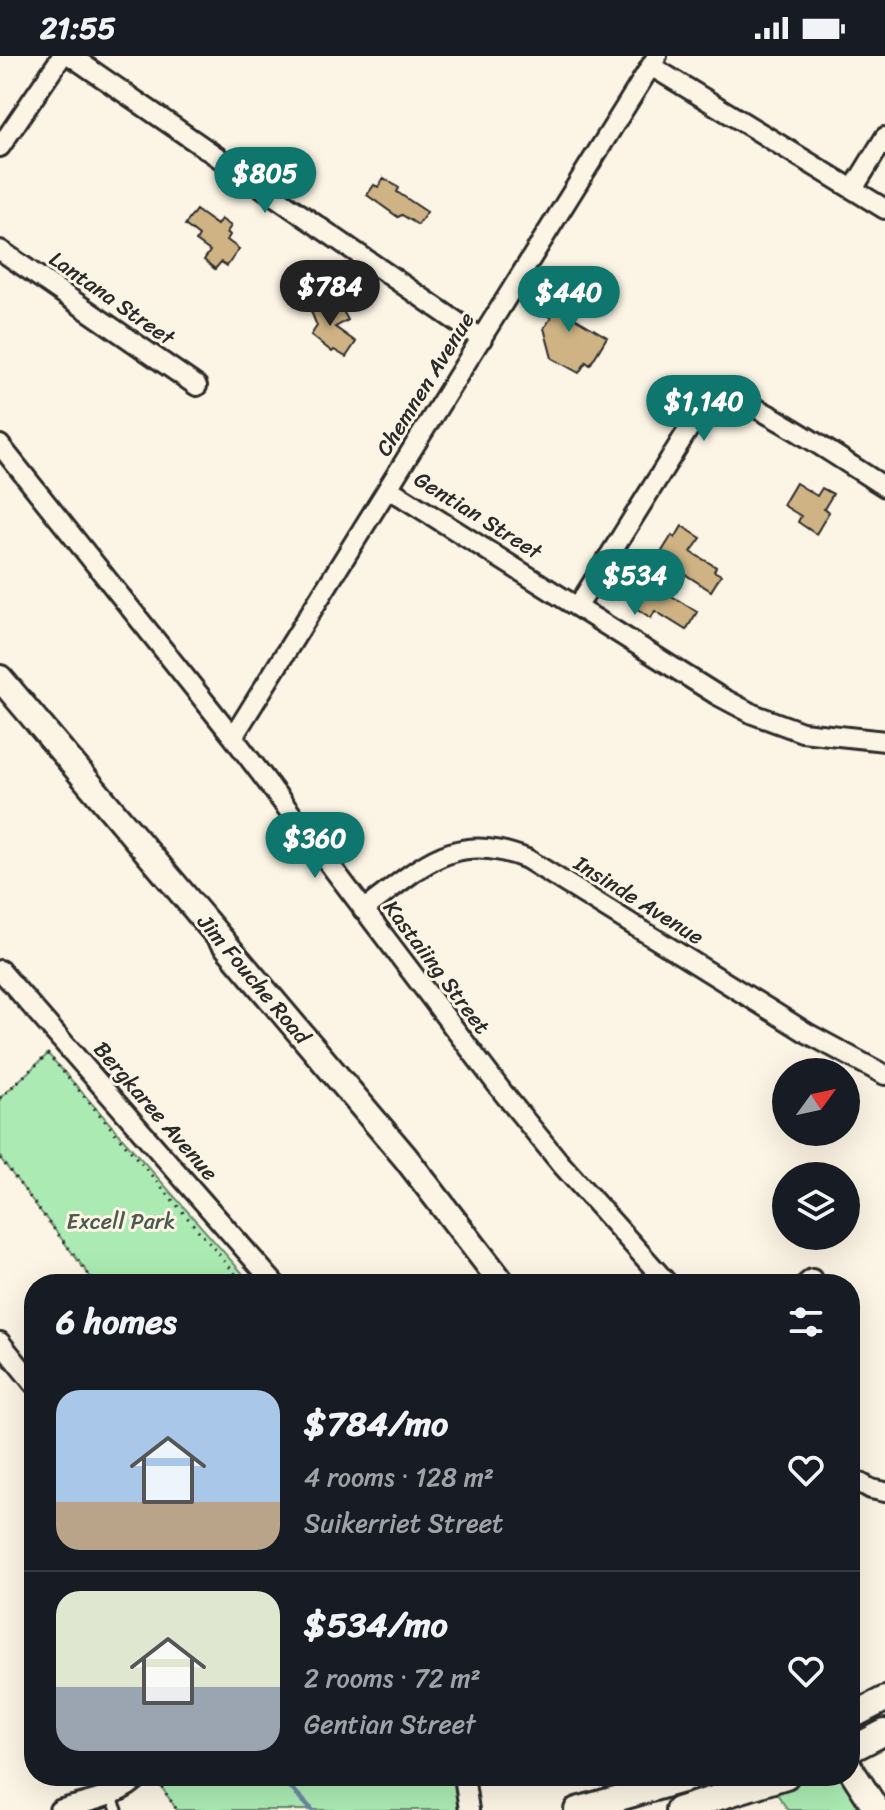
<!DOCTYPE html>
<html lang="en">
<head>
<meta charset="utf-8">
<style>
	body { margin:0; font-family:Sriracha,sans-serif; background:#242831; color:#f1f3f6; height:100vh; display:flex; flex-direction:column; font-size:30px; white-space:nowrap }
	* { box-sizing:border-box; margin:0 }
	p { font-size:26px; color:#9ea1a6 }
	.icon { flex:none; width:44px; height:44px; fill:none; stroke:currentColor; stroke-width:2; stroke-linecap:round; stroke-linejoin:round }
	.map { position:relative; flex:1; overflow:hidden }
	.details { position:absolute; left:24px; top:1218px; width:836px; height:512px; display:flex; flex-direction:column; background:#171b24; border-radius:32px; box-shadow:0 8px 32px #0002 }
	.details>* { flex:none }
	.needle { width:52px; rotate:57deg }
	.tools { position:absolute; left:772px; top:1002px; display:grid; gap:16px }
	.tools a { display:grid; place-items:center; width:88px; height:88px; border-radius:50%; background:#171b24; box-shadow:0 8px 32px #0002; font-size:40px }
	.price { position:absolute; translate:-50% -68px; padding:0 18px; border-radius:28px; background:#0f766e; color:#fff; font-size:26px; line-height:52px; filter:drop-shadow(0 2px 4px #0008) }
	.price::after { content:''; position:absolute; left:50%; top:48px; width:24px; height:18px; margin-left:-12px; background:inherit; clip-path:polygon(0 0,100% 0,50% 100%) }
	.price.current { background:#222; color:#fff }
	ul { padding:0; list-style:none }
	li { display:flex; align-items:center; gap:24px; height:200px; padding:0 32px }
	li+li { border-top:2px solid #363941 }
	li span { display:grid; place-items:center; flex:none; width:224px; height:160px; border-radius:24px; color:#555 }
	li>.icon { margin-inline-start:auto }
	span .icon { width:96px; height:96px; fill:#fffc; stroke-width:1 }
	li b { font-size:34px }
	h2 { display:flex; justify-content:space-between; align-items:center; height:96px; padding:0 32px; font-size:34px }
	.status { display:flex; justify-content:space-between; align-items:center; height:56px; padding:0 40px; background:#171b24; direction:ltr }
	.status svg { height:22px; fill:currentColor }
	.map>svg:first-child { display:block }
</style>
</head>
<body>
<div class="status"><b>21:55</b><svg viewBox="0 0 49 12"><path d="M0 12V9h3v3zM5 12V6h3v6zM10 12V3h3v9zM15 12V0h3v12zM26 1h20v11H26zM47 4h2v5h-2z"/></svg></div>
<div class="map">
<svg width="885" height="1754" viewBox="0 0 885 1754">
	<rect width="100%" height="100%" fill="#fcf5e5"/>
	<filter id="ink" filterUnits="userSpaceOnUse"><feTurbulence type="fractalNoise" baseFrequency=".0125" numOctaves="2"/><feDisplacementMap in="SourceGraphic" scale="16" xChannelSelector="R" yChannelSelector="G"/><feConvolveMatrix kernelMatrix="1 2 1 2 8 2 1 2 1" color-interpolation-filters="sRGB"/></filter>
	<g filter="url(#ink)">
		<path fill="#abebb3" stroke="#6b8b6f" stroke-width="2" d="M 48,998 L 252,1228 L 96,1228 L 0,1102 L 0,1042 Z
			M 154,1720 L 455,1720 L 461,1754 L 177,1754 Z
			M 785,1720 L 850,1720 L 877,1754 L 788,1754 L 769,1726 Z"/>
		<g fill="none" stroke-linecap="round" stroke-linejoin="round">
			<path stroke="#6a89a2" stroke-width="5" d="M 280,1720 L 312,1754"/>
		</g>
		<path fill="#cfb384" stroke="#2b2b2b" stroke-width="2" d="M 384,122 L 399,132 L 397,136 L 427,156 L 418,169 L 402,159 L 398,161 L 367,139 L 374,129 L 378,131 Z
			M 196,154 L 217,169 L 221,163 L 231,170 L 227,176 L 230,179 L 227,184 L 239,193 L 227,210 L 221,206 L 215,213 L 204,204 L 210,195 L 196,185 L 199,180 L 185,169 Z
			M 547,233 L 573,249 L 568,258 L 607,281 L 590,309 L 586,306 L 579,317 L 552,302 L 544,272 L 551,262 L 535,252 Z
			M 326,241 L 334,257 L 342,253 L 348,264 L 335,271 L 356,286 L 346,301 L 334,294 L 332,296 L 311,279 L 317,270 L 308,248 Z
			M 796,427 L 817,440 L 822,432 L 833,438 L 824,453 L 829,456 L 816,478 L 798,466 L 801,460 L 783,449 Z
			M 682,470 L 701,482 L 691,496 L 716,511 L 714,515 L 721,519 L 711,535 L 680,515 L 667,537 L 697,556 L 686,574 L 655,555 L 651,562 L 630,548 L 643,528 L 623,516 L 635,496 L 654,508 L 672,479 L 675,482 Z"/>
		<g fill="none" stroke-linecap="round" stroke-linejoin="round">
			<g stroke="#2b2b2b" stroke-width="15">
				<path id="service" d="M 110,1738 L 117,1754"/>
			</g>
			<g stroke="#2b2b2b" stroke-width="24">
				<path id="minor" d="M 71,0 L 482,283
					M 651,10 L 885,153
					M 0,91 L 62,0
					M 853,133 L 885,81
					M 0,194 L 197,330
					M 0,389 L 233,681 L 504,1038 L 561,1108 L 668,1228
					M 388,432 L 717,639 L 753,658 L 802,676 L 885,685
					M 578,550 L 696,361 C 705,352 713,342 727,342 C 753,342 857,414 885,431
					M 233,681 L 657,0
					M 363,854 C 421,812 452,773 527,803 L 807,977 L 885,1019
					M 0,914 L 275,1228
					M 806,1228 L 812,1223
					M 0,1286 L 34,1328
					M 850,1421 L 871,1433 L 885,1436
					M 464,1720 L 469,1754
					M 59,1754 C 85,1746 122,1741 140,1720"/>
			</g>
			<g stroke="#2b2b2b" stroke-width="30">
				<path id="tertiary" d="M 0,622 L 405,1101 L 503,1228
					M 850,1661 L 885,1643
					M 850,1694 L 885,1676
					M 850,1712 L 877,1754
					M 577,1754 L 696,1720
					M 678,1754 L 786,1720"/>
			</g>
			<path stroke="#2b2b2b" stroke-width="3" stroke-dasharray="2 6" stroke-linecap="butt" d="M 0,1042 L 48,998 L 244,1228
				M 0,1102 L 96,1228
				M 157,1724 L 177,1754"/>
			<use href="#service" stroke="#fcf5e5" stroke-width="9"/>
			<use href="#minor" stroke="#fcf5e5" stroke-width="18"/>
			<use href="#tertiary" stroke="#fcf5e5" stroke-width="24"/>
		</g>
	</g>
	<g text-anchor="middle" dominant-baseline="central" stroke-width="6" stroke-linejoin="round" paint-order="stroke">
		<g font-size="22" fill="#2b2b2b" stroke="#fcf5e5">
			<text transform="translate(112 242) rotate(35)">Lantana Street</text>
			<text transform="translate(425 328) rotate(-58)">Chemnen Avenue</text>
			<text transform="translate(478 459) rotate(32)">Gentian Street</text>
			<text transform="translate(639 844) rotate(32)">Insinde Avenue</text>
			<text transform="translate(437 911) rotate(53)">Kastaiing Street</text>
			<text transform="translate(254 923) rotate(50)">Jim Fouche Road</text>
			<text transform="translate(156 1055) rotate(49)">Bergkaree Avenue</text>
		</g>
		<g font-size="22" fill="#4b5b4d" stroke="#fcf5e5">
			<text x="121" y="1165">Excell Park</text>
		</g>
	</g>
</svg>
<div class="tools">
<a><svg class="needle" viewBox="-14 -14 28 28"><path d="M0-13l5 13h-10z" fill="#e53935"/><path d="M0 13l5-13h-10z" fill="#9ea1a6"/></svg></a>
<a><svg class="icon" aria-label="layers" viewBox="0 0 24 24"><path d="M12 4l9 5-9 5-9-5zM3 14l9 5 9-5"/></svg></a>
</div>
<b class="price" style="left:265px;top:159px">$805</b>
<b class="price current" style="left:330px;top:272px">$784</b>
<b class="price" style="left:569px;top:278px">$440</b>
<b class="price" style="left:704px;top:387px">$1,140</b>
<b class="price" style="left:635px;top:561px">$534</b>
<b class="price" style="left:315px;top:824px">$360</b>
<section class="details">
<h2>6 homes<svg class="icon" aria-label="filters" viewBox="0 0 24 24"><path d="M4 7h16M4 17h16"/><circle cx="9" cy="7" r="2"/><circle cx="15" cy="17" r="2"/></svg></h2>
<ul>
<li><span style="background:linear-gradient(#a9c7e8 70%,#b9a48a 0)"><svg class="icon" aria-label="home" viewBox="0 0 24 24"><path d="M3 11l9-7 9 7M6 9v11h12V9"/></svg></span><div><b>$784/mo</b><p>4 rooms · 128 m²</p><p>Suikerriet Street</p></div><svg class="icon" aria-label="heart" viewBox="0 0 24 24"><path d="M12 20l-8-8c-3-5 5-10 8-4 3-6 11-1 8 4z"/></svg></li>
<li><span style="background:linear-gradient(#dfe7d0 60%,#9aa5b1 0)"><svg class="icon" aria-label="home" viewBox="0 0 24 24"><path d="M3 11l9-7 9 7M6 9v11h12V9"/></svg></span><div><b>$534/mo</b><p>2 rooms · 72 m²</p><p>Gentian Street</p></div><svg class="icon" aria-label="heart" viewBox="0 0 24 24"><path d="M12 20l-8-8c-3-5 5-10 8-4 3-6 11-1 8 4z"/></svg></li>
</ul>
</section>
</div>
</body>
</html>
